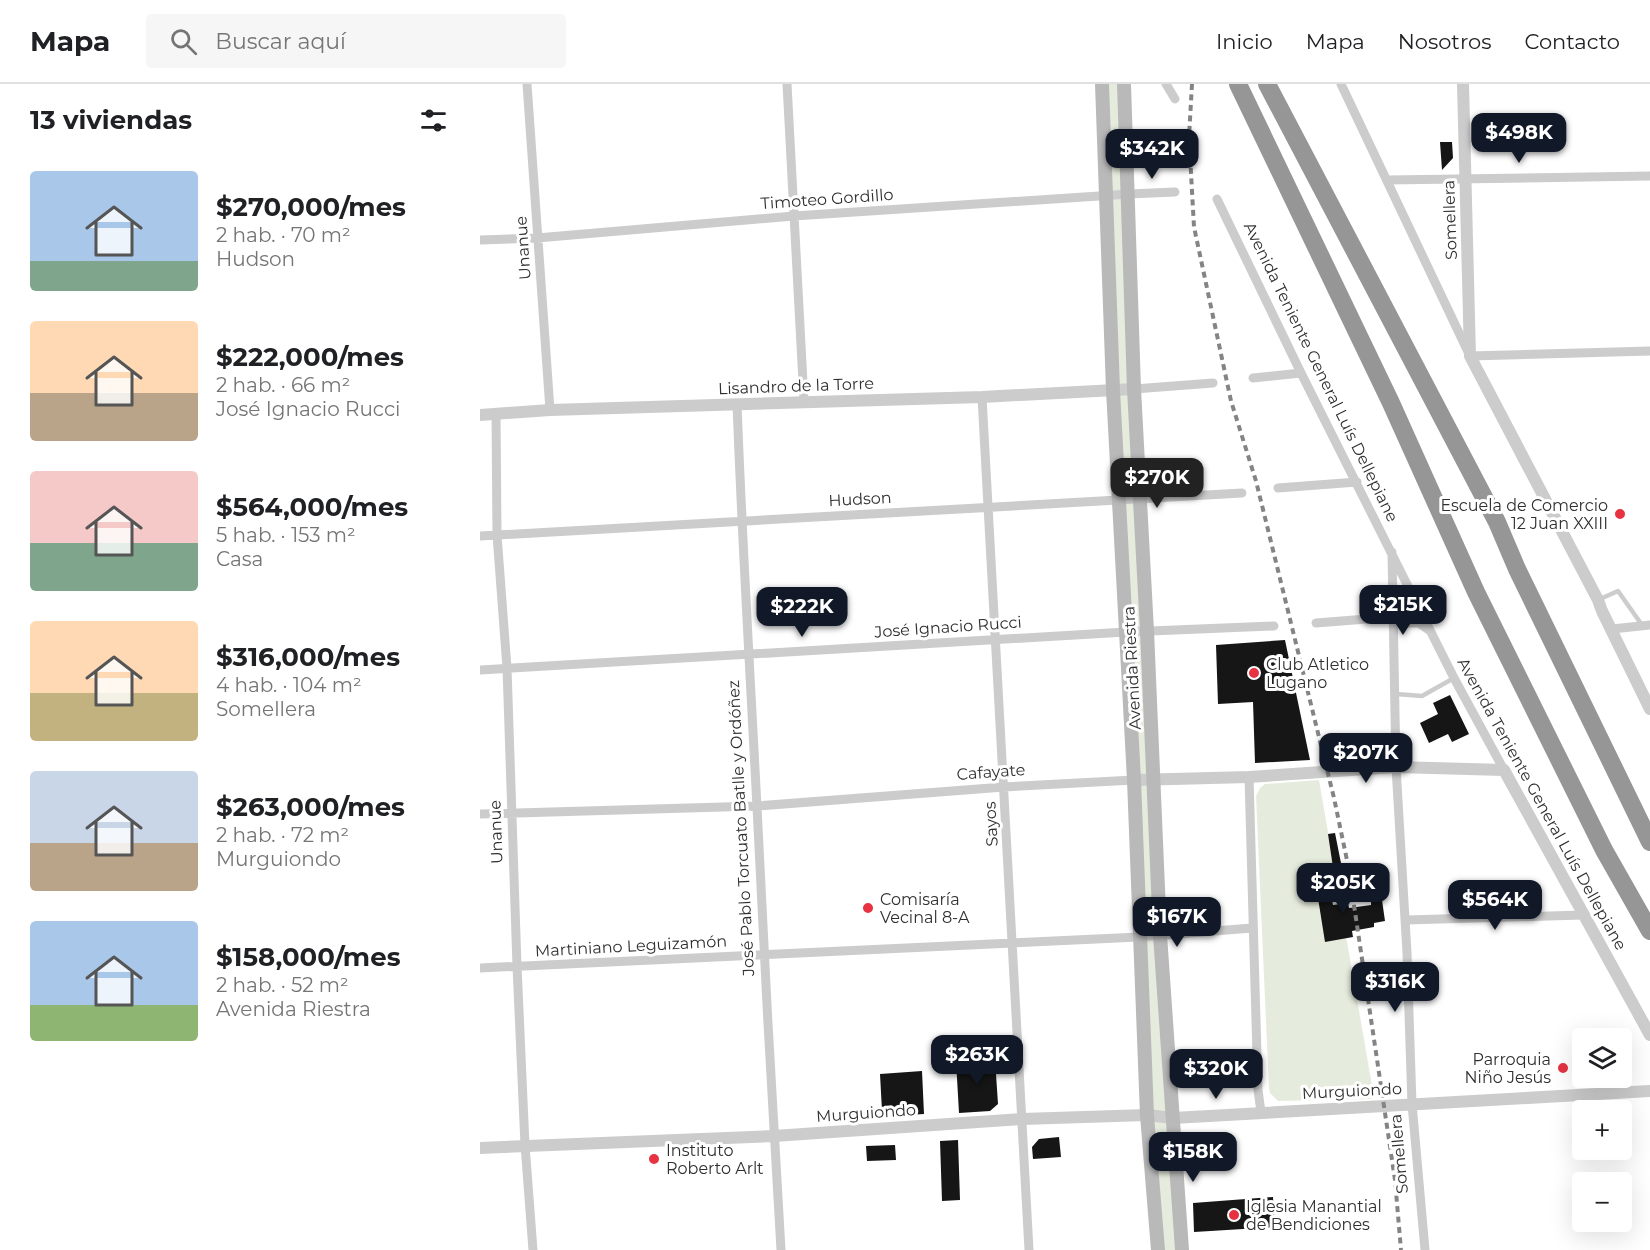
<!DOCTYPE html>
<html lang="es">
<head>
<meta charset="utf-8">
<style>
	body { margin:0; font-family:Montserrat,sans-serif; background:#f6f6f6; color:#202124; height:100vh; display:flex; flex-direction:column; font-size:22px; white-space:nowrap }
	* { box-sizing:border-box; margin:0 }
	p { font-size:20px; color:#757577 }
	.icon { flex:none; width:33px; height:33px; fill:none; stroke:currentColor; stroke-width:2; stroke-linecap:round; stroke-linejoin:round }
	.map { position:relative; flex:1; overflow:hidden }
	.panel { display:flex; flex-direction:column; background:#fff; width:480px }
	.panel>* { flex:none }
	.fabs { position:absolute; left:1092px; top:944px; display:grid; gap:12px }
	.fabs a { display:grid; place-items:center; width:60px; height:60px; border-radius:6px; background:#fff; box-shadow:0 6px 24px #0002; font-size:30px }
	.price { position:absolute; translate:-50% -51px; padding:0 14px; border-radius:12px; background:#111827; color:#fff; font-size:20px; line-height:39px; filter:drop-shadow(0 2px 3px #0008) }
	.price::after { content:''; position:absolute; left:50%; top:36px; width:18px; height:14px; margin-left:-9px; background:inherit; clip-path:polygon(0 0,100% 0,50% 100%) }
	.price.on { background:#222; color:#fff }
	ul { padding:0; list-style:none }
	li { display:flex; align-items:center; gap:18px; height:150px; padding:0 30px }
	li span { display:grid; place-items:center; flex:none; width:168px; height:120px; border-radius:6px; color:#555 }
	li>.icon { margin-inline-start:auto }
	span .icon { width:72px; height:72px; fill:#fffc; stroke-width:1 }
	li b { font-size:26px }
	h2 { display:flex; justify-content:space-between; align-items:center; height:72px; padding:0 30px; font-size:26px }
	header { display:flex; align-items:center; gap:36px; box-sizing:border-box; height:84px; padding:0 30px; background:#fff; border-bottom:2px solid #e0e0e0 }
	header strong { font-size:28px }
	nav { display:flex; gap:33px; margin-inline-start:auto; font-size:21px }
	.search { width:420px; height:54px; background:#f6f6f6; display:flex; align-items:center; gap:15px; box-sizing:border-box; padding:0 21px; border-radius:6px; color:#757577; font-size:22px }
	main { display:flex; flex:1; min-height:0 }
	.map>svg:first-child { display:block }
</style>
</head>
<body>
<header>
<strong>Mapa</strong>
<div class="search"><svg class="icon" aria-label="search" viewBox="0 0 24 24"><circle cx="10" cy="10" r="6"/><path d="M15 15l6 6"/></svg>Buscar aquí</div>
<nav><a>Inicio</a><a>Mapa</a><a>Nosotros</a><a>Contacto</a></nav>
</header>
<main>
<section class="panel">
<h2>13 viviendas<svg class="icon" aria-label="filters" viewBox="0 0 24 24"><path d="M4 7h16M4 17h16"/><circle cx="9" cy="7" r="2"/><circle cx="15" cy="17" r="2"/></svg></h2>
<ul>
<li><span style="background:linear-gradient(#a9c7e8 75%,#7fa58c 0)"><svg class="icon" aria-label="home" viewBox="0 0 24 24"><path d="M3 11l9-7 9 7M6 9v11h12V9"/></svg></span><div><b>$270,000/mes</b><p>2 hab. · 70 m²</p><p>Hudson</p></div></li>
<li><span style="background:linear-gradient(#ffd9b3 60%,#b9a48a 0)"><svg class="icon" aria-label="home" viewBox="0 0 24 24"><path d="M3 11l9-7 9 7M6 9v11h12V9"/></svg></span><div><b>$222,000/mes</b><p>2 hab. · 66 m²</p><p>José Ignacio Rucci</p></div></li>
<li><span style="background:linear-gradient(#f6c9c9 60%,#7fa58c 0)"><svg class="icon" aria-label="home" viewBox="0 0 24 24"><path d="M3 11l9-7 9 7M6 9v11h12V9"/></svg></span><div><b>$564,000/mes</b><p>5 hab. · 153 m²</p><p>Casa</p></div></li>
<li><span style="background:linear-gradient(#ffd9b3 60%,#c2b280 0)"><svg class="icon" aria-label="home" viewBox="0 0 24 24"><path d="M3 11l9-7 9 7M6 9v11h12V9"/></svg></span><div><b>$316,000/mes</b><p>4 hab. · 104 m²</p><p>Somellera</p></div></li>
<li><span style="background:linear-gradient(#c9d6e8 60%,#b9a48a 0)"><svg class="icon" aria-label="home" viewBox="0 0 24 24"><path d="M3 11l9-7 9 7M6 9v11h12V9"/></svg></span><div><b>$263,000/mes</b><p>2 hab. · 72 m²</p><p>Murguiondo</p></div></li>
<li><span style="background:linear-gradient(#a9c7e8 70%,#8fb573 0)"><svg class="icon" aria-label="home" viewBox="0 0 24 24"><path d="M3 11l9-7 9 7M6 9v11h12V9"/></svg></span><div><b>$158,000/mes</b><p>2 hab. · 52 m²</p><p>Avenida Riestra</p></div></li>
</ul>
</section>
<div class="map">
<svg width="1170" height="1166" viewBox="0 0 1170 1166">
	<rect width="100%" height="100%" fill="#fff"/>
	<path fill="#e6ecdd" d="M 622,0 L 644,0 L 702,1166 L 678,1166 Z
		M 839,696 L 894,1013 L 890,1015 L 798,1017 L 790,1009 L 789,1005 L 776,712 L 780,704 L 785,700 Z"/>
	<path fill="#161616" d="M 692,58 L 693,72 L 660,73 L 660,60 Z
		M 960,58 L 972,58 L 973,74 L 962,86 Z
		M 805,556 L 830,676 L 775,679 L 773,618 L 738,620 L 736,561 Z
		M 970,611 L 989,650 L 972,658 L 968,650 L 949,659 L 940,639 L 958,630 L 953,619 Z
		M 855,749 L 863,789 L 854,790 L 848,750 Z
		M 848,796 L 853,821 L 868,819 L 869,824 L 891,821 L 891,817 L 902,816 L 905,837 L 894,839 L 894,843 L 872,847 L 873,853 L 845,858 L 838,814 L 825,818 L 819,812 L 823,805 L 838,807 L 837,798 Z
		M 515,975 L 518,1020 L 510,1027 L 479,1029 L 476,977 Z
		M 442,987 L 444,1030 L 429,1031 L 429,1025 L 402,1027 L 400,990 Z
		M 579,1053 L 581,1073 L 553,1075 L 552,1063 L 559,1055 Z
		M 478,1056 L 480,1116 L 462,1117 L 460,1057 Z
		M 415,1061 L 416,1076 L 387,1077 L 386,1062 Z
		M 793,1113 L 795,1143 L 714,1148 L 713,1119 Z"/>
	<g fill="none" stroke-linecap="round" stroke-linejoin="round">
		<path stroke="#ccc" stroke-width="4.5" d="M 1120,515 L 1138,507 L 1162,541
			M 916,610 L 942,612 L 974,594"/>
		<path stroke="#ccc" stroke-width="9" d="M 47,0 L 70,326
			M 307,0 L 324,317
			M 686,0 L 695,15
			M 861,0 L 990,272 L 1170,267
			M 908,96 L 1170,92
			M 737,115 L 821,289 L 974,594 L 1024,686
			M 0,156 L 57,154 L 314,132 L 649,110 L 695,108
			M 773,294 L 821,289
			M 654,305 L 733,299
			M 502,313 L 549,1166
			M 257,320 C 262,454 270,588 277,723 C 284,871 292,1018 301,1166
			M 16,330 L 17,451 L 27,584 L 37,882 L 45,1061 L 53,1166
			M 798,404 L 877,398
			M 0,452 L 762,409
			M 912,468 L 916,683 L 927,869 L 932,1020 L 945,1166
			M 836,539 L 912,533 L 925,539 L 939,539 L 949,546
			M 1132,545 L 1170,541
			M 0,586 L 646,548 L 794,542
			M 769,693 L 778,1006 L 781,1028
			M 0,730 L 277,722 L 524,703 L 654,696
			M 926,836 L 1103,831
			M 0,884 L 659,853 L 772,844"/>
		<path stroke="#ccc" stroke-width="12" d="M 983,0 L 990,272 L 1118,516 L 1122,527 L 1170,625
			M 0,331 L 70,326 L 502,313 L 654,305
			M 654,696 L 769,693 L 916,683 L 1024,686 L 1170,951
			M 0,1064 L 294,1052 L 542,1035 L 667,1031 L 693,1034 L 1170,1007"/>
		<path stroke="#b9b9b9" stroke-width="14" d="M 622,0 L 633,306 L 654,696 L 667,1031 L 678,1166
			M 644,0 L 654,305 L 667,547 L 680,851 L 702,1166"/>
		<path stroke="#969696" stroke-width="18" d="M 758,0 L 911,319 L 996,508 L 1124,766 L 1170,847
			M 787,0 L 1017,438 L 1037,485 L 1170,758"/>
		<path stroke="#848484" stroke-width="4" stroke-dasharray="6 4.5" stroke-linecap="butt" d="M 712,0 L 709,53 L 714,143 L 751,317 L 776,397 L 854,714 L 868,781 L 915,1096 L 921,1166"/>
	</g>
	<g fill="#e63241" stroke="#fff" stroke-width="2">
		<circle cx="1140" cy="430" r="6"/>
		<circle cx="774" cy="589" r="6"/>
		<circle cx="388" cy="824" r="6"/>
		<circle cx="1083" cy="984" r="6"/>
		<circle cx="174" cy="1075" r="6"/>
		<circle cx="754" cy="1131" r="6"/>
	</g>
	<g text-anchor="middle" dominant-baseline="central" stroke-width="6" stroke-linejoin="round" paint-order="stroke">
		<g font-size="16" fill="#2f2f2f" stroke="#fff">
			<text transform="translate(347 115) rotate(-4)">Timoteo Gordillo</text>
			<text transform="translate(970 136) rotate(-92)">Somellera</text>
			<text transform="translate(43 164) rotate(-94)">Unanue</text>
			<text transform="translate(841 288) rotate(64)">Avenida Teniente General Luís Dellepiane</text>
			<text transform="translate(316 302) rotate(-2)">Lisandro de la Torre</text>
			<text transform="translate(380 415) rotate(-3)">Hudson</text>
			<text transform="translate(468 543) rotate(-4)">José Ignacio Rucci</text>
			<text transform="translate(652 584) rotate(-93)">Avenida Riestra</text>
			<text transform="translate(511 688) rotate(-4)">Cafayate</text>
			<text transform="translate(1062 720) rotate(61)">Avenida Teniente General Luís Dellepiane</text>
			<text transform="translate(511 740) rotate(-93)">Sayos</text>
			<text transform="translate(261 744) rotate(-93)">José Pablo Torcuato Batlle y Ordóñez</text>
			<text transform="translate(16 748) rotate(-92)">Unanue</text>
			<text transform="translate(151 862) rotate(-3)">Martiniano Leguizamón</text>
			<text transform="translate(872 1007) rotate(-3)">Murguiondo</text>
			<text transform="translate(386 1029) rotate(-4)">Murguiondo</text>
			<text transform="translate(919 1070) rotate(-95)">Somellera</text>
		</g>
		<g font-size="16" fill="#2f2f2f" stroke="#fff" text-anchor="start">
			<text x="1128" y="421" text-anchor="end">Escuela de Comercio<tspan x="1128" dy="18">12 Juan XXIII</tspan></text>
			<text x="786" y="580">Club Atletico<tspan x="786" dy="18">Lugano</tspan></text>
			<text x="400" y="815">Comisaría<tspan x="400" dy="18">Vecinal 8-A</tspan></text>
			<text x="1071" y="975" text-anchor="end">Parroquia<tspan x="1071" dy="18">Niño Jesús</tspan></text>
			<text x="186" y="1066">Instituto<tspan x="186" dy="18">Roberto Arlt</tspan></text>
			<text x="766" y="1122">Iglesia Manantial<tspan x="766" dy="18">de Bendiciones</tspan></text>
		</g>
	</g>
</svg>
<div class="fabs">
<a><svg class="icon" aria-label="layers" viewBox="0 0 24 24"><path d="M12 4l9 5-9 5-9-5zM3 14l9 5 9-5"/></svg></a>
<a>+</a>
<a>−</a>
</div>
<b class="price" style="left:1039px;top:80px">$498K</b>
<b class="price" style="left:672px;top:96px">$342K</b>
<b class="price on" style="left:677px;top:425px">$270K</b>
<b class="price" style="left:923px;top:552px">$215K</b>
<b class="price" style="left:322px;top:554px">$222K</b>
<b class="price" style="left:886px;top:700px">$207K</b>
<b class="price" style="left:863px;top:830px">$205K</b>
<b class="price" style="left:1015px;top:847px">$564K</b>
<b class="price" style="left:697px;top:864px">$167K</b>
<b class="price" style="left:915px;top:929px">$316K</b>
<b class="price" style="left:497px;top:1002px">$263K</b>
<b class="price" style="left:736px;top:1016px">$320K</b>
<b class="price" style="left:713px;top:1099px">$158K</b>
</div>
</main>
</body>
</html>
